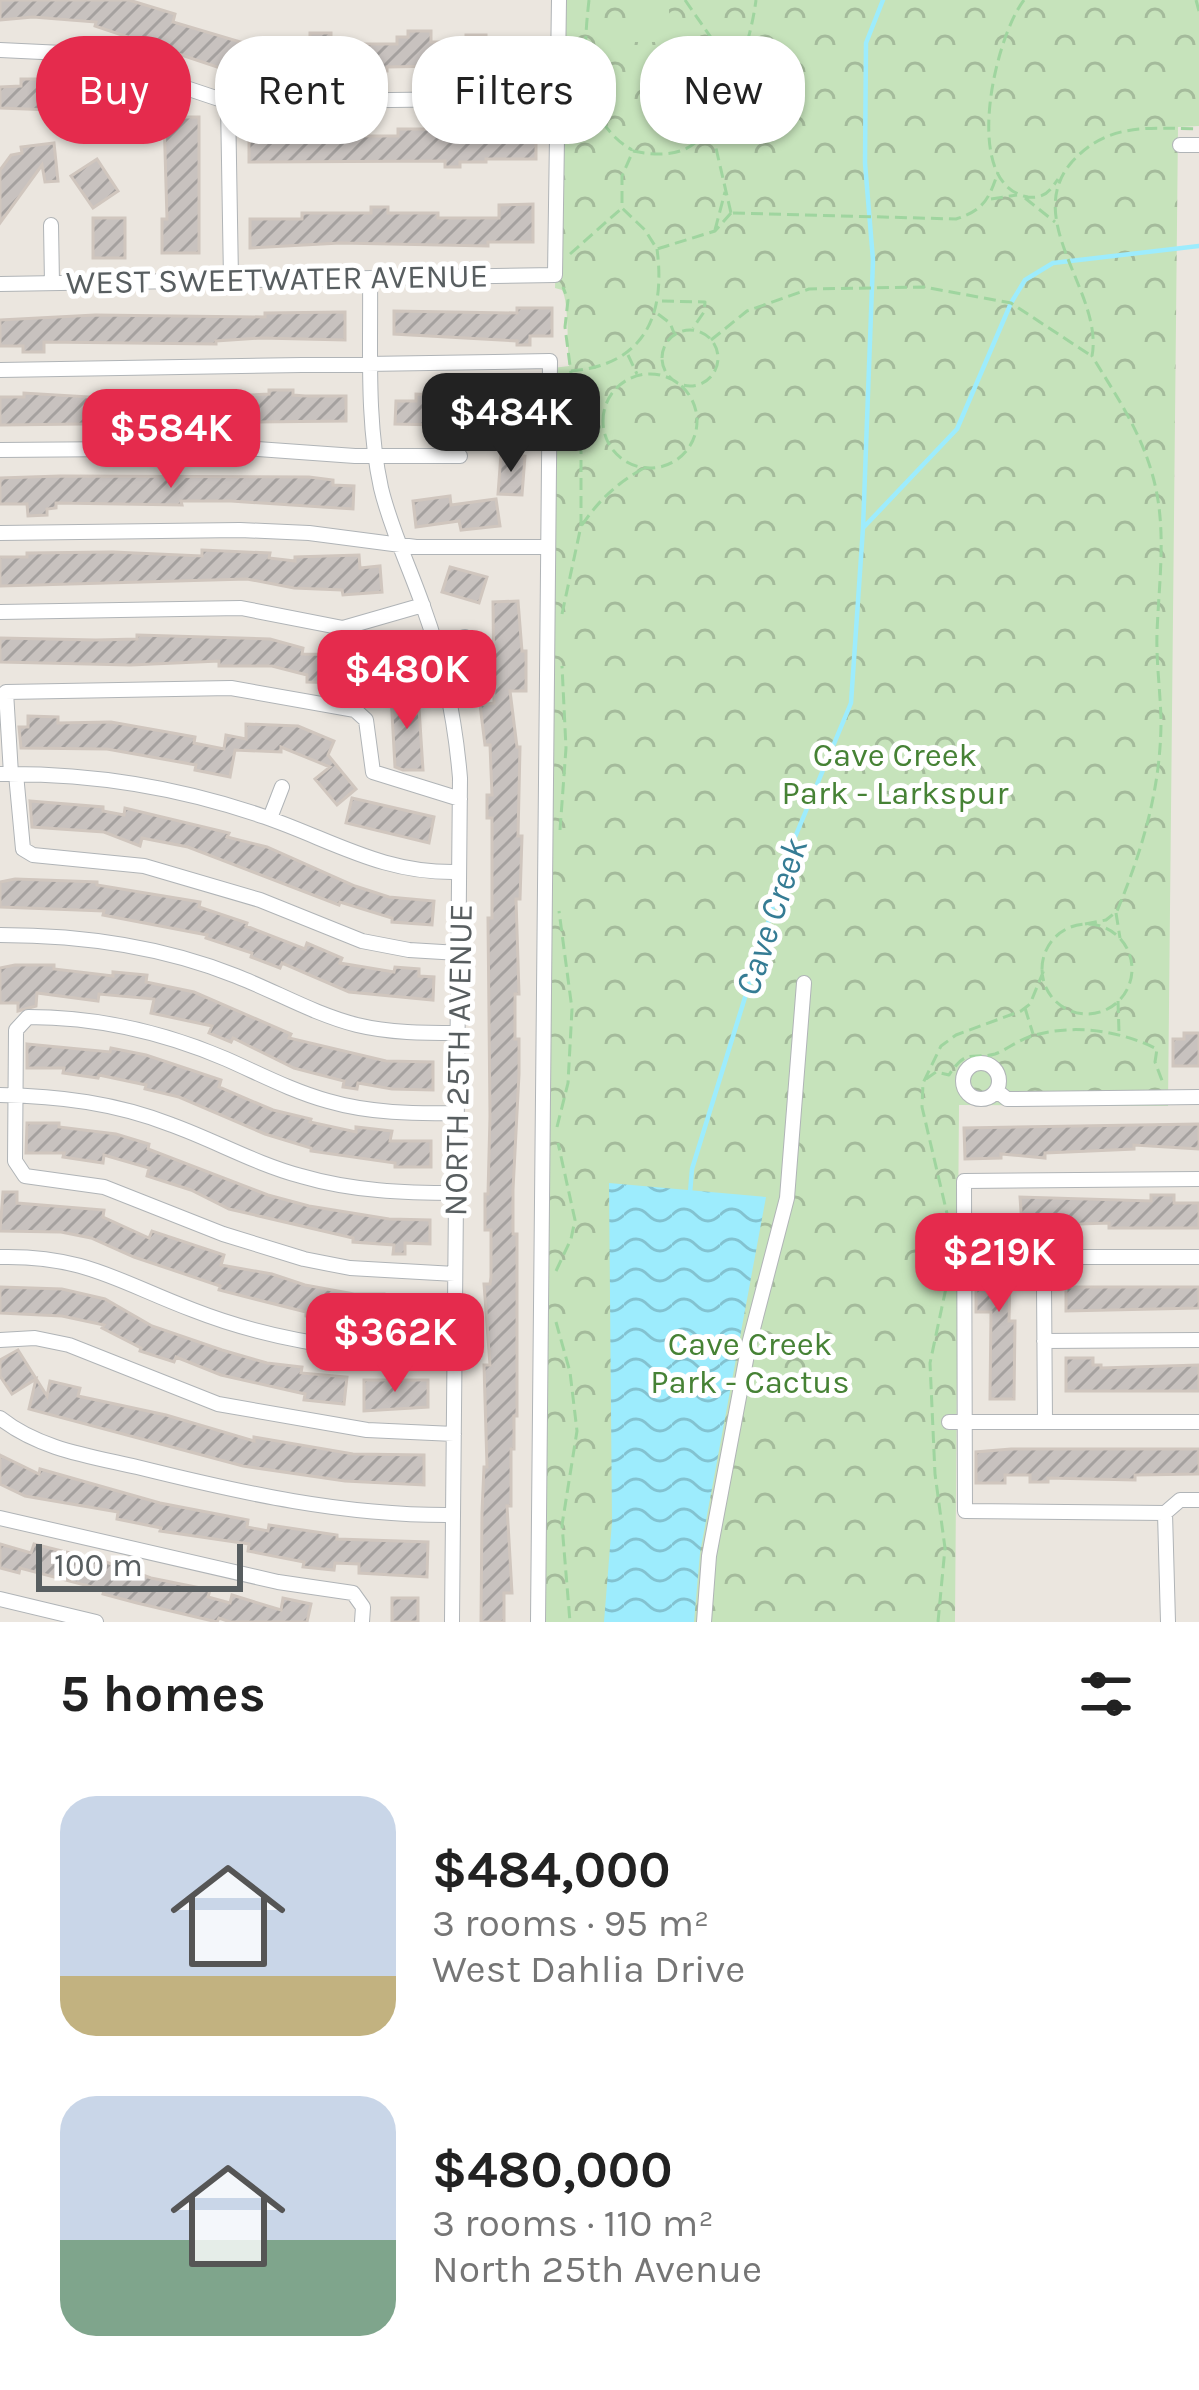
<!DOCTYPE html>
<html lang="en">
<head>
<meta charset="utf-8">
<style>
	body { margin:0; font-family:Karla,sans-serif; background:#f2f2f2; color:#222; height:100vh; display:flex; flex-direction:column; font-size:45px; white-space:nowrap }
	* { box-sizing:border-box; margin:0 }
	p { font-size:39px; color:#767676 }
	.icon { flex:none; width:66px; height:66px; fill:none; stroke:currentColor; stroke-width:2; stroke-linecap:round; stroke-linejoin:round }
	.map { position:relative; height:1622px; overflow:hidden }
	.drawer { display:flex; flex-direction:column; background:#fff; flex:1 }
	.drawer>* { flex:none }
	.banner { position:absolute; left:36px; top:36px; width:1128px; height:108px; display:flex; gap:24px }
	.scale { position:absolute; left:36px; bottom:30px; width:207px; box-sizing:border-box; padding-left:12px; border:6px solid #585e60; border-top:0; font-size:33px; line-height:42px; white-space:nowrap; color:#585e60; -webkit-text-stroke:9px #fff; paint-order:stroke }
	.price { position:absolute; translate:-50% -102px; padding:0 27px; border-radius:24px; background:#e52b4d; color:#fff; font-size:39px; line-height:78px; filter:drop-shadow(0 3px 6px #0008) }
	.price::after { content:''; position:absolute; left:50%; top:72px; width:36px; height:27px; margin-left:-18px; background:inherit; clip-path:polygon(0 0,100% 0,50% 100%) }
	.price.active { background:#222; color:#fff }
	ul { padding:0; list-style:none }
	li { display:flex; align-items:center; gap:36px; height:300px; padding:0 60px }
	li span { display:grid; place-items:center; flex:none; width:336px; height:240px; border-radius:36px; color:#555 }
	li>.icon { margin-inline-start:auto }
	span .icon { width:144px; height:144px; fill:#fffc; stroke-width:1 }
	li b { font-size:51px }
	h2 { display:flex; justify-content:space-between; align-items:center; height:144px; padding:0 60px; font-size:51px }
	.pill { padding:0 42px; border-radius:48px; background:#fff; box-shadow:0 3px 9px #0004; font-size:42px; line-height:108px }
	.pill.active { background:#e52b4d; color:#fff }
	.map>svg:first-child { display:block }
</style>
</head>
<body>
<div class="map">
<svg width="1199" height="1622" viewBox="0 0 1199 1622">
	<defs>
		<pattern id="park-crowns" width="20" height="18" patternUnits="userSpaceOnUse" patternTransform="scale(3)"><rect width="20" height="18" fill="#c6e3bb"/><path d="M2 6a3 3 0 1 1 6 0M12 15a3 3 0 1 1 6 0" fill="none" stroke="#a4bb9b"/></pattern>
		<pattern id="water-waves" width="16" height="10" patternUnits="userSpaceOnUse" patternTransform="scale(3)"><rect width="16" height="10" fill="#9decfd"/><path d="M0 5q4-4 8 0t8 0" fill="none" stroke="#83c2d0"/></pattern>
		<pattern id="building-hatch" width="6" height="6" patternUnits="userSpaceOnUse" patternTransform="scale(3)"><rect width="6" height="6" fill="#c8c2bf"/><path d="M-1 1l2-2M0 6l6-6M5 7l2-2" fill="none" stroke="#a5a19f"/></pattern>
	</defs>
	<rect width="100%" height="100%" fill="#ebe6df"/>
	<path fill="url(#park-crowns)" d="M 564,0 L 1199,0 L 1199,126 L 1178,127 L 1168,1106 L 959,1105 L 955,1622 L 541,1622 L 553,368 L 569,366 C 567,347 569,302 562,290 L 555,288 Z"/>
	<path fill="#c6e3bb" d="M 633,0 L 669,0 L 669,42 L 633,42 Z"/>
	<path fill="url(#water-waves)" d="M 609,1183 L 766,1197 L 700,1553 L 694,1622 L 604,1622 L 612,1522 Z"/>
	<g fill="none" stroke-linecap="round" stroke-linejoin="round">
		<path stroke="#9decfd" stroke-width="4.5" d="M 863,528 L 957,429 L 1011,303 L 1025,280 L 1053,263 L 1199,246
			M 690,1193 L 692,1169 L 793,842 L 851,703 L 863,528 L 873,260 L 865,163 L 866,43 L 883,0"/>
	</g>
	<path fill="url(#building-hatch)" stroke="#d0c6be" stroke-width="3" d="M 0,0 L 129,0 L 175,14 L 173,22 L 247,44 L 265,44 L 265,38 L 310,38 L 310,33 L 331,33 L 331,44 L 397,44 L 397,37 L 408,37 L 408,31 L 431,31 L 431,42 L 466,42 L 466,35 L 486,35 L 486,40 L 535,40 L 535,71 L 495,71 L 495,65 L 387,67 L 387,71 L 285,68 L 229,71 L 95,26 L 96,22 L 33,17 L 0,20 Z
		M 21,79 L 54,79 L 141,105 L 139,111 L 148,114 L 141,138 L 117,131 L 113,142 L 99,138 L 103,123 L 52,110 L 0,108 L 0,87 L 21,86 Z
		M 164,117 L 199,117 L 199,253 L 162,253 L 162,219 L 167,219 Z
		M 398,129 L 536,129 L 536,159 L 486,159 L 486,162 L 460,162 L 460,167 L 445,167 L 445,161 L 249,162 L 249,132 L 366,131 L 366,136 L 398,136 Z
		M 54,143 L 58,181 L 45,182 L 42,165 L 0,223 L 0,170 L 11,155 L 22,153 L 21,147 Z
		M 97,159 L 118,191 L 93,208 L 71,176 Z
		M 533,204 L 533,242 L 488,242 L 488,246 L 340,243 L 250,248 L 250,219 L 302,219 L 302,213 L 371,213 L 371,207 L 388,207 L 388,213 L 438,213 L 438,218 L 499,218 L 499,205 Z
		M 93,218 L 125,218 L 125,258 L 93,258 Z
		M 517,308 L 552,308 L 552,336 L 530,336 L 530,345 L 517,345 L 517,341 L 394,334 L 394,311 L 517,313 Z
		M 345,312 L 345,340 L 261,338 L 216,341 L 216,344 L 44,342 L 44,352 L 23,352 L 23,346 L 0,346 L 0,320 L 95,315 L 265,317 L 265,313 Z
		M 442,386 L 482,386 L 482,413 L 437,413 L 436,425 L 395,424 L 396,401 L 416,401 L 416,394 L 442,395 Z
		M 269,390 L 293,390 L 293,395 L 305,396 L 346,396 L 346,421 L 0,425 L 0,397 L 24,397 L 24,393 L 106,398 L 106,393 L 230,396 L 269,394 Z
		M 509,400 L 529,434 L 502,449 L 483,415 Z
		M 501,454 L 525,456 L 522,495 L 498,494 Z
		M 60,476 L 309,477 L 333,480 L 333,485 L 354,486 L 353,509 L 231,501 L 181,501 L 182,505 L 56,503 L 56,508 L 47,509 L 47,515 L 28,516 L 27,504 L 0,504 L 0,478 Z
		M 450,496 L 451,505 L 496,499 L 500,526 L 461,530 L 459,521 L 416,527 L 413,501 Z
		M 202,550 L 270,553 L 269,558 L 295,561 L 295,557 L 359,555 L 360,568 L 380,566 L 382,592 L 343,595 L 342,590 L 294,588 L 247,579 L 0,586 L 0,557 L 27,557 L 27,553 L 113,552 L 202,556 Z
		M 450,567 L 487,577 L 479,603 L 442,592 Z
		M 518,601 L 522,651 L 526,651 L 526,691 L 510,691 L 517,747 L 520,747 L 518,836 L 522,836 L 520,899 L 516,899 L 519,994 L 515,994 L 515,1039 L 519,1039 L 519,1074 L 513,1190 L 513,1234 L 517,1234 L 517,1416 L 514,1416 L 514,1449 L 511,1449 L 511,1506 L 507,1506 L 512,1593 L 504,1593 L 504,1622 L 481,1622 L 482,1512 L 484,1467 L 487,1467 L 484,1365 L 490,1365 L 484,1284 L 490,1284 L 491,1277 L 491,1230 L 485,1230 L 485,1194 L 488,1194 L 490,1116 L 488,918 L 492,918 L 492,818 L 487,818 L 487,795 L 492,795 L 490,745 L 485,745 L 480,705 L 494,703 L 493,602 Z
		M 137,635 L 270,639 L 303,648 L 302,654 L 354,655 L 353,650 L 392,647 L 394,675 L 346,678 L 346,683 L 307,682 L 307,675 L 272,666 L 219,666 L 219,661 L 131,665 L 0,662 L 0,638 L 96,640 L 137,639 Z
		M 418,692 L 423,770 L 403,770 L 395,767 L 391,695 Z
		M 28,716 L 58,717 L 58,723 L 111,722 L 195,737 L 194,743 L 224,749 L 226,735 L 246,739 L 246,724 L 298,726 L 334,741 L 328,755 L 356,789 L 337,805 L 315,779 L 330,767 L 281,747 L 281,752 L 235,750 L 230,777 L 195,770 L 196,765 L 107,749 L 21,748 L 19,727 L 28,727 Z
		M 352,798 L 434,817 L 429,843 L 346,823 Z
		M 30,801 L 103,807 L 103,811 L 124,815 L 125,808 L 229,833 L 227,837 L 267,847 L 355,886 L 389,897 L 434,901 L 432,925 L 392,922 L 392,918 L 340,902 L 339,905 L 188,847 L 142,838 L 140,846 L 104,832 L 32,827 Z
		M 15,879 L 97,882 L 97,885 L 200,902 L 199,907 L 247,923 L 246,926 L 305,949 L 307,943 L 342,958 L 340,963 L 394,972 L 395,967 L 419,969 L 419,976 L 434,977 L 433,1000 L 349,992 L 282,963 L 280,968 L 251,957 L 252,953 L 206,938 L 207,935 L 103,915 L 104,911 L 0,907 L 0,882 Z
		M 15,965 L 54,965 L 54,969 L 113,976 L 113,972 L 147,975 L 146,982 L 194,992 L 291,1034 L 289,1038 L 386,1061 L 433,1062 L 433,1090 L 392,1089 L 358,1083 L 357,1089 L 343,1087 L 344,1081 L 294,1068 L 233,1038 L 231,1042 L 209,1033 L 212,1026 L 151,1013 L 154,999 L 99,994 L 98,1001 L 37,993 L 36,1006 L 18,1011 L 18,1003 L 0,1003 L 0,968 Z
		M 1184,1033 L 1199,1033 L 1199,1066 L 1173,1066 L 1173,1039 L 1184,1039 Z
		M 27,1044 L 110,1052 L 111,1048 L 146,1055 L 221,1080 L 219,1087 L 273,1110 L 311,1119 L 310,1122 L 356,1132 L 356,1127 L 392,1131 L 390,1141 L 431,1141 L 431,1167 L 395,1167 L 395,1163 L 311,1151 L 311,1148 L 265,1134 L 179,1097 L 145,1089 L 146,1085 L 99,1075 L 98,1078 L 63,1073 L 64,1068 L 27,1068 Z
		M 27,1123 L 59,1123 L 59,1127 L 116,1134 L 149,1144 L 148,1149 L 268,1195 L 309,1206 L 389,1219 L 430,1220 L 430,1244 L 405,1243 L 405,1254 L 393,1254 L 394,1245 L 353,1242 L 353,1238 L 229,1209 L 191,1190 L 147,1176 L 149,1168 L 104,1155 L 103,1163 L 63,1157 L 64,1153 L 26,1153 Z
		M 1199,1124 L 1199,1149 L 1134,1145 L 1134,1149 L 1045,1153 L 1045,1158 L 1001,1154 L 1001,1158 L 965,1159 L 964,1128 Z
		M 3,1192 L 17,1192 L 17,1203 L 104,1210 L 103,1217 L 149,1238 L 152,1231 L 224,1255 L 221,1265 L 272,1274 L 305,1285 L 354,1294 L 384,1294 L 384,1299 L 428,1299 L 428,1324 L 340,1322 L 306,1316 L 306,1312 L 219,1290 L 220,1286 L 134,1257 L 91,1238 L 61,1232 L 0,1231 Z
		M 1151,1195 L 1174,1195 L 1174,1203 L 1199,1203 L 1199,1228 L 1109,1228 L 1109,1223 L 1022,1226 L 1020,1197 L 1151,1201 Z
		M 985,1235 L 1011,1235 L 1009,1321 L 1015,1321 L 1014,1399 L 990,1399 L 991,1312 L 976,1312 L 976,1277 L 986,1277 Z
		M 0,1287 L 62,1289 L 105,1299 L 152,1326 L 222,1350 L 267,1363 L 302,1367 L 301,1373 L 347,1377 L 344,1404 L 304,1400 L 305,1394 L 221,1375 L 176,1357 L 174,1362 L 140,1351 L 141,1348 L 102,1328 L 104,1325 L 62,1316 L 0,1313 Z
		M 1066,1287 L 1199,1287 L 1199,1308 L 1066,1311 Z
		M 18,1350 L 47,1396 L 50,1381 L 80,1388 L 78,1396 L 166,1415 L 254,1441 L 254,1437 L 353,1454 L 424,1455 L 424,1485 L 345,1481 L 243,1466 L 29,1409 L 36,1379 L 12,1394 L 0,1376 L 0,1360 Z
		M 1066,1358 L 1093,1358 L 1093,1365 L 1101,1365 L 1101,1368 L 1199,1365 L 1199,1391 L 1066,1391 Z
		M 364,1380 L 428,1380 L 428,1407 L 364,1411 Z
		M 1011,1449 L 1199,1449 L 1199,1474 L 1135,1475 L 1135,1480 L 1048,1478 L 1048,1482 L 1030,1482 L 1030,1475 L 1005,1475 L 1005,1483 L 976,1483 L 976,1452 Z
		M 0,1455 L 39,1474 L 40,1469 L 160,1503 L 248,1520 L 247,1527 L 268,1531 L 269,1525 L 337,1535 L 337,1539 L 428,1542 L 427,1577 L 359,1573 L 359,1564 L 335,1563 L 334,1570 L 303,1567 L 304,1562 L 248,1551 L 249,1544 L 160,1531 L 161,1528 L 117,1519 L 118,1512 L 25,1496 L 0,1484 Z
		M 0,1544 L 31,1553 L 34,1544 L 106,1562 L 151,1578 L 210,1590 L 208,1597 L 230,1603 L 232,1595 L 281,1610 L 283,1598 L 311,1604 L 307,1622 L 230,1622 L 219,1618 L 217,1622 L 137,1603 L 103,1594 L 104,1590 L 20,1568 L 19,1573 L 0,1568 Z
		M 392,1598 L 418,1598 L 418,1622 L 392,1622 Z"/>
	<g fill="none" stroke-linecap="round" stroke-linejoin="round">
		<g stroke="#b0b4b7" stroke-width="16">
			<path id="minor" d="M 0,50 L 84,54 L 228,102 L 557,98
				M 228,102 L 231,279
				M 1180,145 L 1199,145
				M 51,225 L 52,283
				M 370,278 C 371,347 366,419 381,488 C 391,530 410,568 424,609 C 444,664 455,719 460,778 L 452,1622
				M 0,284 L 555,275 L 559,0
				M 0,370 L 550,361 L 538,1622
				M 0,450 L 245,448 L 355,456 L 460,456
				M 0,533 L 240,530 L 309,533 L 416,547 L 547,547
				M 0,612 L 241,608 L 343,628 L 423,605
				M 436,645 L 465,637
				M 0,774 C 91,773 179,787 265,817 C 334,841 383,874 459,872
				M 11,774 L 6,692 L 231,688 L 355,710 L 366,720 L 373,772 L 460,799
				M 16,774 L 23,849 L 33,855 L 144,866 L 260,900 L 362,941 L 409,950 L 459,953
				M 270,818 L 282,787
				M 0,935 C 81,935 161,946 236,976 C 277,992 314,1014 357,1025 C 390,1033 424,1033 458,1033
				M963 1081a18 18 0 1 1 36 0a18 18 0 1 1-36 0Z
				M 997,1091 L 1007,1099 L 1199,1097
				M 0,1095 C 59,1096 116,1103 172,1125 C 216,1141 256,1164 301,1176 C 352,1191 404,1193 457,1193
				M 0,1257 C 84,1255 119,1282 193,1310 C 277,1343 366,1354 455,1354
				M 455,1274 L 350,1268 L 304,1259 L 223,1234 L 104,1187 L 25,1176 L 15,1161 L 16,1030 L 28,1017 C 96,1017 163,1032 226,1059 C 260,1074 292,1091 328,1101 C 369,1113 415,1114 457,1113
				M 0,1340 L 35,1338 L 69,1345 L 218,1404 L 367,1430 L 454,1434
				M 1044,1341 L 1199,1340
				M 0,1418 C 39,1449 89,1456 137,1467 C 242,1493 344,1516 453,1515
				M 949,1422 L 1199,1422
				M 1045,1422 L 1044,1285 L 1049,1261 L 1072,1257 L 1199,1257
				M 1165,1513 L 1180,1500 L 1199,1500
				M 0,1518 L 278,1582 L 353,1593 L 363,1607 L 362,1622
				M 0,1599 L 96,1622
				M 704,1622 L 709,1556 L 749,1344 L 787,1198 L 804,983
				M 1168,1622 L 1165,1513 L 965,1511 L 964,1181 L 1199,1179"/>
		</g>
		<path stroke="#9fd59f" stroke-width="3" stroke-dasharray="12 6" stroke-linecap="butt" d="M 589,0 C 583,53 579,119 632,150
			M 685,0 L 721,52 L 739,63
			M 1024,0 C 995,37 960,185 1028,197 C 1044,199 1050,191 1058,179
			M 1196,0 L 1199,11
			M 568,109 L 595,110
			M 712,131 L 731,213
			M 1025,198 L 1055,222
			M 991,199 L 1017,195
			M 731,213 L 715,231 L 657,249 L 645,230 L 622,208 L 622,176 L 633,151 C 696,164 709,134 731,84 C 744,56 752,30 756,0
			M 733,213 L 956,219 C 984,210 989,199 998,172
			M 715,230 L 725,192
			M 570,254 L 622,208
			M 662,301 L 705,302 L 704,312 L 693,328
			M 658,314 L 670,323 L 674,333
			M662 358a28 28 0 1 1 56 0a28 28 0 1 1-56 0Z
			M 711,340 L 747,311 L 809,289 L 924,287 L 1011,303 L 1090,355
			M 628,355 L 637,374
			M 571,371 C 644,365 666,316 657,249
			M603 421a47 47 0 1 1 94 0a47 47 0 1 1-94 0Z
			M 581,428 L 601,427
			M 582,525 C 600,499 616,484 644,468
			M 562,614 L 581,526 L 581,450 L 565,327 L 568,300 L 563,287
			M 560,830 L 566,748 L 562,666
			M 1116,913 L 1120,938
			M 1085,924 L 1106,920 L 1117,911 C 1142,851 1160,791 1161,725 C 1161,695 1156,664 1157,633 C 1159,578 1168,524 1151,470 C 1139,429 1114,392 1092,356 C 1104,294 1022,221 1071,163 C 1107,122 1149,128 1199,129
			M1042 969a45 45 0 1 1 90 0a45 45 0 1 1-90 0Z
			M 1118,1001 L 1119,1032
			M 1025,1008 L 1033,1034
			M 926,1079 L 936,1072 L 949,1075 C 967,1047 973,1060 995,1054 C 1006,1050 1017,1041 1029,1037 C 1070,1023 1119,1030 1157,1049 L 1155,1062 L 1163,1083
			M 557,1127 L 568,1083 L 572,1009 L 559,911
			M 949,1222 L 922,1107 L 923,1083 L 941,1046 L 956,1035 L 1021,1011 L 1030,1004 L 1044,970
			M 556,1271 L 571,1239 L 575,1220 L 558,1143
			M 556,1322 L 570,1372 L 577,1431 L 562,1525 L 570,1622
			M 938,1622 L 945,1548 L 935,1474 L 930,1363 L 949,1274"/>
		<use href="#minor" stroke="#fff" stroke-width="14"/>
	</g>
	<g text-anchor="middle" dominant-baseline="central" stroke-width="10" stroke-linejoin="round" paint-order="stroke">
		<g font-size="33" fill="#585e60" stroke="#fff">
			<text transform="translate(277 279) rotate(-1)">WEST SWEETWATER AVENUE</text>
			<text transform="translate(458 1060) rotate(-89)">NORTH 25TH AVENUE</text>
		</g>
		<g font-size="33" fill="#468235" stroke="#fff">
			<text x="895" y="755">Cave Creek<tspan x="895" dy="38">Park - Larkspur</tspan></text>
			<text x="750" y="1344">Cave Creek<tspan x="750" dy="38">Park - Cactus</tspan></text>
		</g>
		<g font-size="36" font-style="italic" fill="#357c94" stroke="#fff">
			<text transform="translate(771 917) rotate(-72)">Cave Creek</text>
		</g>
	</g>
</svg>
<div class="scale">100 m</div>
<b class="price active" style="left:511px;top:475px">$484K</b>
<b class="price" style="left:171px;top:491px">$584K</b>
<b class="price" style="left:407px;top:732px">$480K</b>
<b class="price" style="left:999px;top:1315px">$219K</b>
<b class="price" style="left:395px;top:1395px">$362K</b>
<div class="banner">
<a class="pill active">Buy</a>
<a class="pill">Rent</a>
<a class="pill">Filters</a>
<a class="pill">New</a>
</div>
</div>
<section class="drawer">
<h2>5 homes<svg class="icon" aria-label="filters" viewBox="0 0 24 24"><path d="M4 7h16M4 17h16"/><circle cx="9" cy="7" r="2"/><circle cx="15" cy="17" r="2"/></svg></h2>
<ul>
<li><span style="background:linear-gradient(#c9d6e8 75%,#c2b280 0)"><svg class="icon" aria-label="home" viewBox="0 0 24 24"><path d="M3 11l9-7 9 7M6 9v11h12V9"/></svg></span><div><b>$484,000</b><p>3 rooms · 95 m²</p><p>West Dahlia Drive</p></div></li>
<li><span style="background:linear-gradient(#c9d6e8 60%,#7fa58c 0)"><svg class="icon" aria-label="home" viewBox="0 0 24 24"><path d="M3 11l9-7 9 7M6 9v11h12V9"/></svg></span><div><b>$480,000</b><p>3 rooms · 110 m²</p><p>North 25th Avenue</p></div></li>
</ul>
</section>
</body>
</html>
